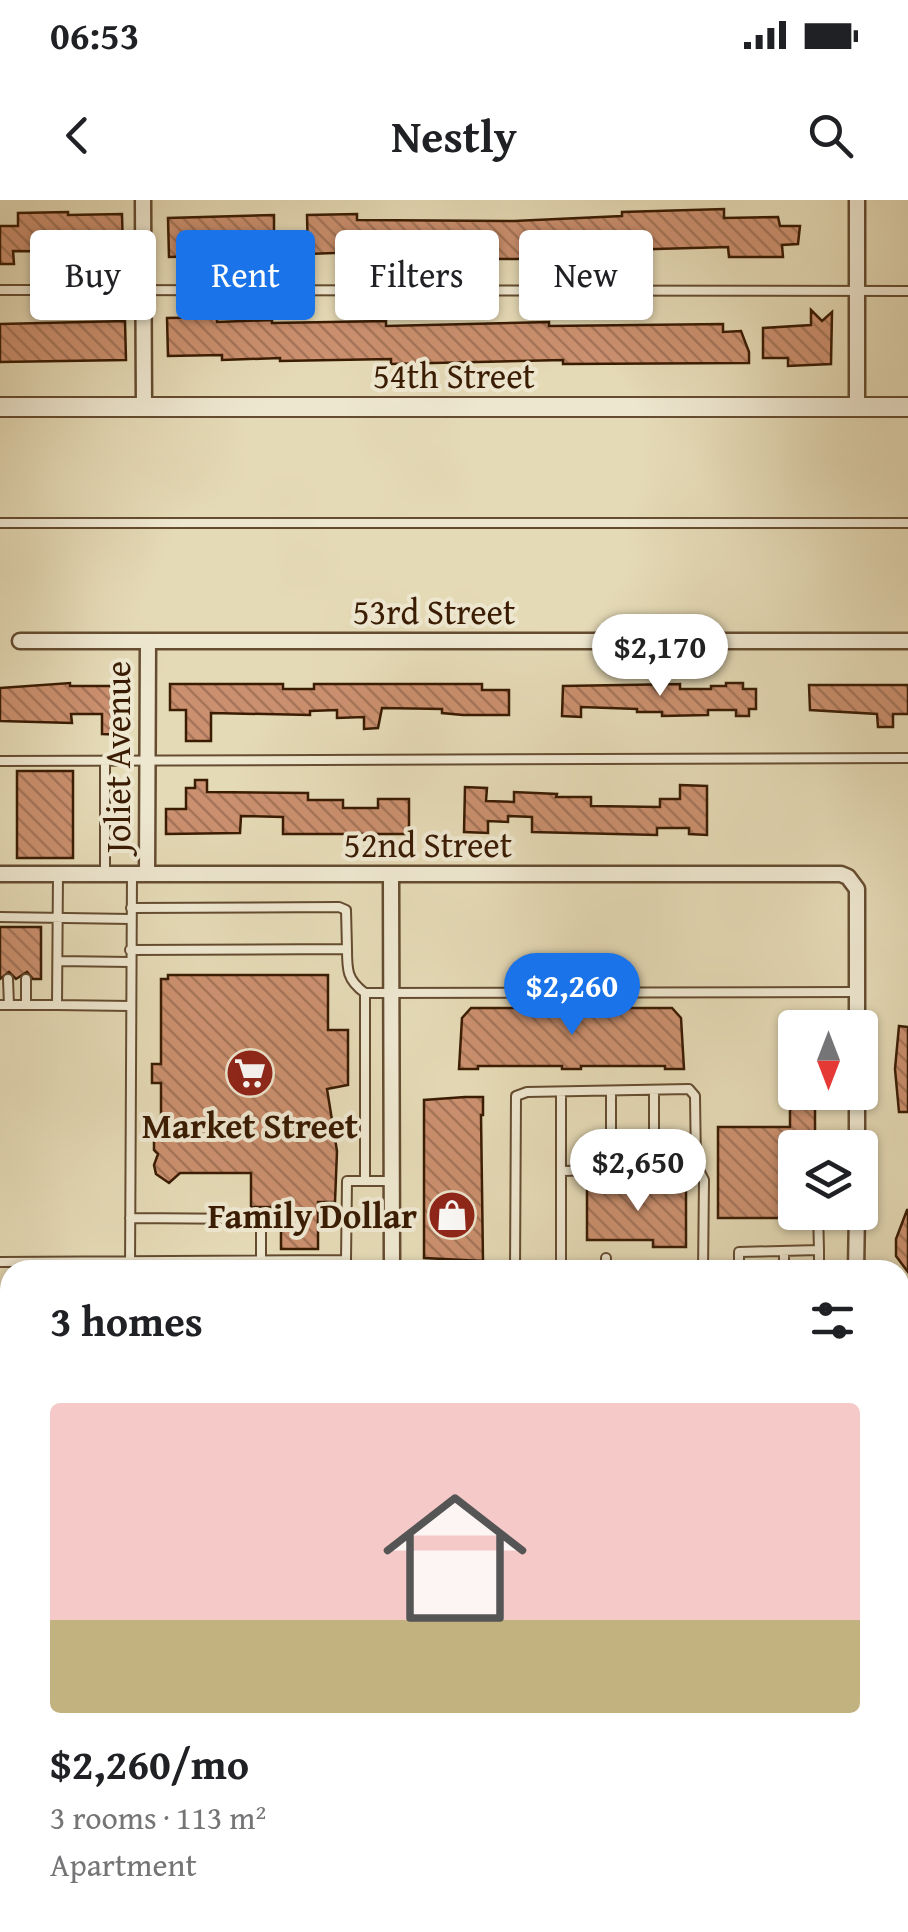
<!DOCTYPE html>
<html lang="en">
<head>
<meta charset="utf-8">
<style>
	body { margin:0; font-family:"Gentium Book Plus",serif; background:#f2f2f2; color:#202124; height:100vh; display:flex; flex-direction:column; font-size:38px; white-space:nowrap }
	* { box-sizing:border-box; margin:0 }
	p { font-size:32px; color:#757577 }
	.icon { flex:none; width:55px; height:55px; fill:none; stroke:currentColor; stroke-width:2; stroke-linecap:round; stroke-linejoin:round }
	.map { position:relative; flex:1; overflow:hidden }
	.side { position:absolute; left:0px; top:1060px; width:910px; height:672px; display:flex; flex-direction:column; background:#fff; border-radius:30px 30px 0 0; box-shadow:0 2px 8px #0004 }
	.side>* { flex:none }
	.top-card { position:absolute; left:30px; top:30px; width:850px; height:90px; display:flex; gap:20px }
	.needle { width:65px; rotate:180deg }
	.fabs { position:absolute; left:778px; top:810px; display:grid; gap:20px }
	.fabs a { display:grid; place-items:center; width:100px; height:100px; border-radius:10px; background:#fff; box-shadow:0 2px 8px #0004; font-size:50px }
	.price { position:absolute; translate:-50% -85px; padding:0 22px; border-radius:35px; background:#fff; color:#222; font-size:32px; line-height:65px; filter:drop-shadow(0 2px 5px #0008) }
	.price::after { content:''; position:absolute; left:50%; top:60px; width:30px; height:22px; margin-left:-15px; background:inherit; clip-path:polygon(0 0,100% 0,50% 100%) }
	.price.on { background:#1a73e8; color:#fff }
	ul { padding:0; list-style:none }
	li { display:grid; align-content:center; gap:20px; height:530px; padding:0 50px }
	li span { display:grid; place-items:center; height:310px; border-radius:10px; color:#555 }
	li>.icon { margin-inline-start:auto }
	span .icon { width:180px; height:180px; fill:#fffc; stroke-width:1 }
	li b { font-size:42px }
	h2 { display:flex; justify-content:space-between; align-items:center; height:120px; padding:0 50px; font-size:42px }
	.pill { padding:0 35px; border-radius:10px; background:#fff; box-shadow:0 2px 8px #0004; font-size:35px; line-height:90px }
	.pill.on { background:#1a73e8; color:#fff }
	.status { display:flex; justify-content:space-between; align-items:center; height:70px; padding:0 50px; background:#fff; direction:ltr }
	.status svg { height:28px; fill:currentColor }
	header { display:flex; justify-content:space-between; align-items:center; height:130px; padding:0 50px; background:#fff; font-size:45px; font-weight:600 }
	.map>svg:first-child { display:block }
</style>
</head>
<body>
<div class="status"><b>06:53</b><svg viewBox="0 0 49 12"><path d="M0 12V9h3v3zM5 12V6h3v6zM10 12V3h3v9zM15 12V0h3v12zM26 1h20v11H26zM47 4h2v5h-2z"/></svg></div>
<header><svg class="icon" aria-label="back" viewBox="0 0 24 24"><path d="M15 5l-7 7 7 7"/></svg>Nestly<svg class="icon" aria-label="search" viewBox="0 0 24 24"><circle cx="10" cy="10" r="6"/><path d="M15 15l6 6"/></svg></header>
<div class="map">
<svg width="908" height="1732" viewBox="0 0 908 1732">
	<defs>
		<pattern id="building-back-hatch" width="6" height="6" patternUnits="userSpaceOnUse" patternTransform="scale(2.5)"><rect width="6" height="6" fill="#cb906f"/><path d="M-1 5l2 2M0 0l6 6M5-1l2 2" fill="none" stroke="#a67559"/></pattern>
	</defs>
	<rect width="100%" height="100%" fill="#e5dab6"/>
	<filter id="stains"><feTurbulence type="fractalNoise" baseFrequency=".002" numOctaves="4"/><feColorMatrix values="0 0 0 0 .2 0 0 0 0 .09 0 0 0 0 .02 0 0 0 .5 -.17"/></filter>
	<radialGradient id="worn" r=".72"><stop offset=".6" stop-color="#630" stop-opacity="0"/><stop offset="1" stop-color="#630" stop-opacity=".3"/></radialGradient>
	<path fill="url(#building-back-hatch)" stroke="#3a1c03" stroke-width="2.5" d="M 724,9 L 724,18 L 778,17 L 780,26 L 800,26 L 798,44 L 782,45 L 783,57 L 729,57 L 728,47 L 620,50 L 620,54 L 517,59 L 361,58 L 361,52 L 308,54 L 307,15 L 357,14 L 357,20 L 514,21 L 622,16 L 622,12 Z
		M 68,12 L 68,15 L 122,14 L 123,52 L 13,51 L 14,64 L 0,64 L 0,26 L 18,26 L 18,13 Z
		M 274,15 L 274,54 L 169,57 L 168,18 Z
		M 811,110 L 822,121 L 832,112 L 831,164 L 788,166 L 788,158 L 763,158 L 763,128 L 811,125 Z
		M 217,117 L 217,122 L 272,120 L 272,123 L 386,121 L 386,126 L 549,122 L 549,126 L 723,124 L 723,132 L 741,131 L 749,152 L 749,163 L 563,164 L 563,160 L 391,164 L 391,159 L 280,161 L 280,158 L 222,160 L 222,155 L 168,156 L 167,118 Z
		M 125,121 L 126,160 L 0,162 L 0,124 Z
		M 70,483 L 70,486 L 126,486 L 125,535 L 102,534 L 102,514 L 71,514 L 72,523 L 0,521 L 0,488 Z
		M 726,483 L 743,483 L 743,489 L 756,489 L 756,509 L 749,509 L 749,516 L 736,516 L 736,510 L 708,510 L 708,515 L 662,516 L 662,512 L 637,512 L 637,509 L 581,507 L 581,517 L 562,516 L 563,486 L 680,484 L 680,489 L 711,489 L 711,486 L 726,486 Z
		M 170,484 L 283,484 L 283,489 L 314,489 L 314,484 L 482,484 L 482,490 L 509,490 L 509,515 L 463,515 L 442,513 L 442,509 L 382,508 L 378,528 L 364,529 L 364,517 L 337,518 L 337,510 L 310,511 L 310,515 L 211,513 L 211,541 L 186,541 L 186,510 L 170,510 Z
		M 809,485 L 908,485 L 908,514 L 893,514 L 893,527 L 878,527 L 877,514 L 810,510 Z
		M 17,571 L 73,571 L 73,658 L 17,658 Z
		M 195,580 L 207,580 L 207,592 L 308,593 L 308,600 L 343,600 L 343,608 L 378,608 L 378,599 L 409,599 L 409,634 L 283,634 L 283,617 L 241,616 L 240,633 L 166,634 L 166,609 L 186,609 L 186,588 L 195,588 Z
		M 680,585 L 707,586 L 707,635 L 689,634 L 689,628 L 657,628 L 657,635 L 532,632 L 532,617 L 508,616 L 508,622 L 488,621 L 488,633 L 464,632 L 465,587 L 487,588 L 486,601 L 514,602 L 514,592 L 557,594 L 556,597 L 591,597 L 591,606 L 660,607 L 660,599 L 680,599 Z
		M 0,727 L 41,727 L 41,779 L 33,779 L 27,772 L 16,779 L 9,772 L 0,779 Z
		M 168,775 L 328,775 L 328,830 L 348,830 L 348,885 L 327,889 L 337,951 L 335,1002 L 318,1002 L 318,1049 L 281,1049 L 281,1007 L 251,1007 L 251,973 L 180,973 L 169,983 L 156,974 L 154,965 L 158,954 L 154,950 L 154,930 L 155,924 L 161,921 L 161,883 L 152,883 L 152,864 L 161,864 L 161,779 L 168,779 Z
		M 471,808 L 672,808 L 681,818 L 684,869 L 665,869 L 665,866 L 581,866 L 581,869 L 562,869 L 562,866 L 478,866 L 478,869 L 459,869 L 462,818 Z
		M 899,826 L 908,827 L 908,912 L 899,912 L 895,869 Z
		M 790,894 L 815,894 L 815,934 L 814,948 L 790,949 L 790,1018 L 718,1018 L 718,927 L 790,927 Z
		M 465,897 L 483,897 L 483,915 L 481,915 L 483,1061 L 424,1058 L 424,900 Z
		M 587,985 L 686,986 L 686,1047 L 653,1047 L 653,1040 L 587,1040 Z
		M 907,1010 L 908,1010 L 908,1072 L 896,1056 L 896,1039 Z"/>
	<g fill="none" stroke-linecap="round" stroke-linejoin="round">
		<g stroke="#654c30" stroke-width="12">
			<path id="service" d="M 0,90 L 908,91
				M 0,323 L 908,323
				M 105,560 L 105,675
				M 0,561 L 908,558
				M 0,717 L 131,719
				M 347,749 C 347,770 347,780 365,793
				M 130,750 L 347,749 L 346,710 L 339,707 L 131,708
				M 58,761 L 130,762
				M 8,779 L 9,805
				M 26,779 L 26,805
				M 0,805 L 57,805 L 58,674
				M 57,805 L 130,806
				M 654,890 L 654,964
				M 611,891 L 611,966
				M 561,892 L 561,1070
				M 561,971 L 603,970 L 616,964 L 696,964
				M 365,981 L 365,793 L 857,792
				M 130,1018 L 254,1019 L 261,1026 L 261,1061
				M 819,1050 L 819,1070
				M 784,1051 L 784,1070
				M 606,1058 L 606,1070
				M 346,1060 L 347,981 L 392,981
				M 0,1062 L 346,1060 L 346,1070
				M 130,1070 L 132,674
				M 515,1070 L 516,896 L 527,892 L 689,889 L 695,896 L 696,964 L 704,980 L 703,1070
				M 739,1070 L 739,1052 L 819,1050 L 818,1012
				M 900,1241 L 908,1241
				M 4,1312 L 3,1231 L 10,1210
				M 0,1345 L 10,1345
				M 900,1396 L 908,1396
				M 0,1404 L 10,1404
				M 900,1526 L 908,1526
				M 0,1558 L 10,1558"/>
		</g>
		<g stroke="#654c30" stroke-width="19">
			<path id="minor" d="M 143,0 L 144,207
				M 857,0 L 857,207
				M 20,441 L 908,441
				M 0,674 L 841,674 L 848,677 L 857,689 L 857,828
				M 147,674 L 148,441
				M 391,674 L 392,1070
				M 857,948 L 857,892
				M 856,1070 L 857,1012
				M 0,1452 L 10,1452
				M 900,1635 L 908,1635
				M 0,1657 L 10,1657
				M 390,1722 L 390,1732
				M 857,1722 L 857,1732"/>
		</g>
		<g stroke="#654c30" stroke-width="22">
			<path id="tertiary" d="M 0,207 L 908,207"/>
		</g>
		<g stroke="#3a1c03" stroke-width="25">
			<path id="secondary" d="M 0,1114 L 10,1114
				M 900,1133 L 908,1133
				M 0,1158 L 10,1158"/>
		</g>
		<use href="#service" stroke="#eee7d0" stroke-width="8"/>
		<use href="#minor" stroke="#eee7d0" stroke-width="14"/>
		<use href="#tertiary" stroke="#eee7d0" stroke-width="18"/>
		<use href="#secondary" stroke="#eee7d0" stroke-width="20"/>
	</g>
	<defs>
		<g id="supermarket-disc" transform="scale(2.5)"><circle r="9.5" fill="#8f2418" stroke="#eee7d0"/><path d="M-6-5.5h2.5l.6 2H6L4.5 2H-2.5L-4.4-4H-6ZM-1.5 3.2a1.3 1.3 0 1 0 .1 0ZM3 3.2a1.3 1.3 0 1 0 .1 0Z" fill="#fff"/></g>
		<g id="shop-disc" transform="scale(2.5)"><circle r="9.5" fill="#8f2418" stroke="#eee7d0"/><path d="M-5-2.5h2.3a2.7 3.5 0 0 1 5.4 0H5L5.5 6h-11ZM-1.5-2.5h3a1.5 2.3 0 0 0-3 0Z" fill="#fff"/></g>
	</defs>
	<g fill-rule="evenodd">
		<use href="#supermarket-disc" x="250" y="873"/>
		<use href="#shop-disc" x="452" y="1015"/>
	</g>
	<g text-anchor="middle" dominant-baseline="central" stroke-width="8" stroke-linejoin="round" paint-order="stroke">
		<g font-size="35" fill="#3a1c03" stroke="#eee7d0">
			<text x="454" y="175">54th Street</text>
			<text x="434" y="411">53rd Street</text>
			<text transform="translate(117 557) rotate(-90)">Joliet Avenue</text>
			<text x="428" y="644">52nd Street</text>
		</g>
		<g font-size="35" font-weight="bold" fill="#3a1c03" stroke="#eee7d0">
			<text x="250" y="925">Market Street</text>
			<text x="417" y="1015" text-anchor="end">Family Dollar</text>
		</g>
	</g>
	<rect width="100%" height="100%" filter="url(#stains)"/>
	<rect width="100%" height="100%" fill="url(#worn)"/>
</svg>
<div class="fabs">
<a><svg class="needle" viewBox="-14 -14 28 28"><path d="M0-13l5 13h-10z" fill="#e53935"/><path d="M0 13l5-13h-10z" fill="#757577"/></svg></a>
<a><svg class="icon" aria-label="layers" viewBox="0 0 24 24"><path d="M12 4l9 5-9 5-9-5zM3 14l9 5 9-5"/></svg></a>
</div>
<b class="price" style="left:660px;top:499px">$2,170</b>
<b class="price on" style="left:572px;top:838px">$2,260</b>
<b class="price" style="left:638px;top:1014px">$2,650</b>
<div class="top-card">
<a class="pill">Buy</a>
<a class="pill on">Rent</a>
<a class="pill">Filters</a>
<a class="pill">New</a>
</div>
<section class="side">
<h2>3 homes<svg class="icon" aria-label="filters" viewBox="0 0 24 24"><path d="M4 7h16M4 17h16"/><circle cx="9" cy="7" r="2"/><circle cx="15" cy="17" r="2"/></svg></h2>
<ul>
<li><span style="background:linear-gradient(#f6c9c9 70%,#c2b280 0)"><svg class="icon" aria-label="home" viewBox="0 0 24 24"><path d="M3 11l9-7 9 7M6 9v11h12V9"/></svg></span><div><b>$2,260/mo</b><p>3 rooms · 113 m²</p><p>Apartment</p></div></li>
</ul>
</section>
</div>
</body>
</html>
